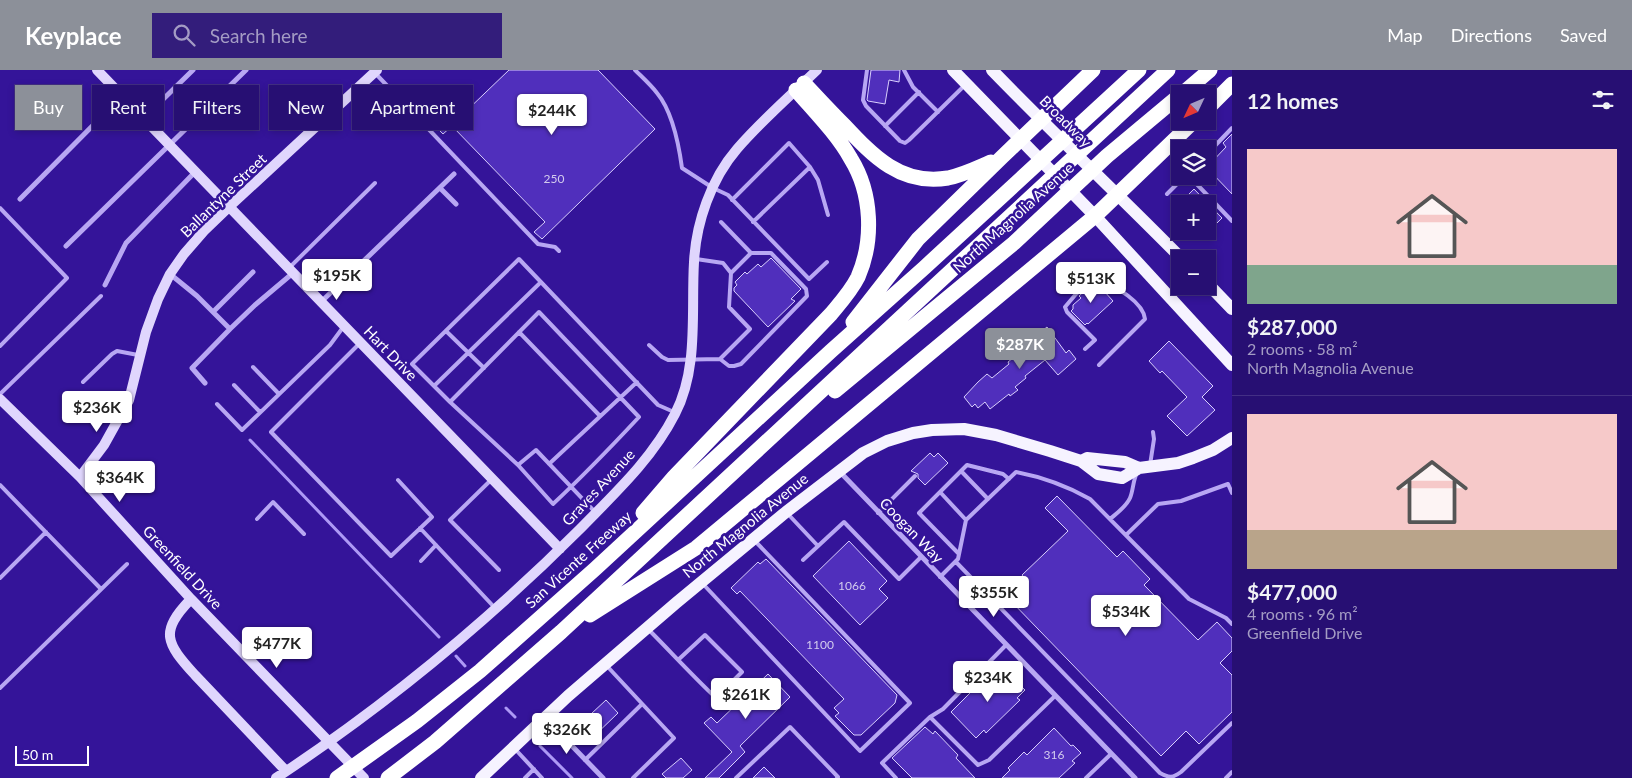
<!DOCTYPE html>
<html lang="en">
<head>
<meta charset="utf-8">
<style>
	body { margin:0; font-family:Lato,sans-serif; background:#331d7b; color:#f1f3f6; height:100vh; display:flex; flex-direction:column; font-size:19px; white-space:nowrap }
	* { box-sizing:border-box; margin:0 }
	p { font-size:16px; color:#a49cc4 }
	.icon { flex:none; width:28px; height:28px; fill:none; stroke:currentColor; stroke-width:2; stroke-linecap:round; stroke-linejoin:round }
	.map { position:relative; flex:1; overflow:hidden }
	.side { display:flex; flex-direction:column; background:#270f73; width:400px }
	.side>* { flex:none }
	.banner { position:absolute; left:15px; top:15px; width:475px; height:45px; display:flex; gap:10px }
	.needle { width:32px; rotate:226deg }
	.fabs { position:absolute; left:1171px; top:15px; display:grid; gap:10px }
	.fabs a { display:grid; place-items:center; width:45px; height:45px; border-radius:0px; background:#270f73; box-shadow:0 2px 8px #0003,0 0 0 1px #432f85; font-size:25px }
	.scale { position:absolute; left:15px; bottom:12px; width:74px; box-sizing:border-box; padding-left:5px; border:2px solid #fff; border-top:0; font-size:14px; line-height:18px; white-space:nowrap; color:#fff; -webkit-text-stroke:4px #341499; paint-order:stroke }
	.price { position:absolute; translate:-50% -42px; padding:0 11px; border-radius:5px; background:#fff; color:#222; font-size:16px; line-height:32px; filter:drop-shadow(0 1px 2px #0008) }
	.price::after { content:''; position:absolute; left:50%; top:30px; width:15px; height:11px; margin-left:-8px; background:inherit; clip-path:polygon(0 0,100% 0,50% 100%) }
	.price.current { background:#8c9099; color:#fff }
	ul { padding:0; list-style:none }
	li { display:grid; align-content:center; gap:10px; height:265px; padding:0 15px }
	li+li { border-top:1px solid #432f85 }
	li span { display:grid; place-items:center; height:155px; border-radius:0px; color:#555 }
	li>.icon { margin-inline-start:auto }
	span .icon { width:90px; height:90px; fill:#fffc; stroke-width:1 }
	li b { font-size:21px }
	h2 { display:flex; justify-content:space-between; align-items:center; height:60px; padding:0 15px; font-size:21px }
	.chip { padding:0 18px; border-radius:0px; background:#270f73; box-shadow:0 2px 8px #0003,0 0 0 1px #432f85; font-size:18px; line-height:45px }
	.chip.current { background:#8c9099; color:#fff }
	header { display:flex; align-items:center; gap:30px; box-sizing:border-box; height:70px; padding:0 25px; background:#8c9099; color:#fff }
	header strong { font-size:24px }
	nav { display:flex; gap:28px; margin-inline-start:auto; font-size:18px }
	.search { width:350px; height:45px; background:#331d7b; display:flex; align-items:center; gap:12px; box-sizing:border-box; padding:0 18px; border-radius:0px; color:#a49cc4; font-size:19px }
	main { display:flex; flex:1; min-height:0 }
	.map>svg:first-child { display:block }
</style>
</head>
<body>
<header>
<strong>Keyplace</strong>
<div class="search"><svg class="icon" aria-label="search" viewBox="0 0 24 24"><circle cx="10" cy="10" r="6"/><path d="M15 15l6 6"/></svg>Search here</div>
<nav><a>Map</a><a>Directions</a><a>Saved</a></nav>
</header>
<main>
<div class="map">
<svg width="1232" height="708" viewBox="0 0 1232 708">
	<rect width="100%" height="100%" fill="#341499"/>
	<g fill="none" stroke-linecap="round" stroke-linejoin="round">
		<path stroke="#ad99f6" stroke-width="3" d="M 250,370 L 439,567
			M 456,586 L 465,596
			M 506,638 L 515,647
			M 540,676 L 572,708"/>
	</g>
	<path fill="#502fbc" stroke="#d9cffd" d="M 509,0 L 598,0 L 655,59 L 542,169 L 534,162 L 545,152 L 452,56 L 443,64 L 436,57 L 453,40 L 460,47 Z
		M 871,0 L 900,0 L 899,12 L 889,10 L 885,34 L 868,31 L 867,30 Z
		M 1232,64 L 1232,124 L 1208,99 L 1208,96 L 1226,77 L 1223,73 Z
		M 1194,119 L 1222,148 L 1208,162 L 1208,134 L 1179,134 Z
		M 771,188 L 801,219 L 791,229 L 795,231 L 768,257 L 734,221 L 734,218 L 737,215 L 735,212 L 745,202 L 747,204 L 758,194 L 761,197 Z
		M 1095,211 L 1113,231 L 1088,254 L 1087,253 L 1085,255 L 1071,241 L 1073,239 L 1073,235 L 1081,228 L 1079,226 Z
		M 1047,257 L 1066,283 L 1069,280 L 1076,289 L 1058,305 L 1045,290 L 1025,306 L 1026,308 L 1015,317 L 1018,320 L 1010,326 L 1009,324 L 990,339 L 985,332 L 978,338 L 975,334 L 972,337 L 964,327 L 978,312 L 987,304 L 992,308 L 1009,294 L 1008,292 L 1029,275 L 1028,274 L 1032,271 L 1033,268 Z
		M 1169,271 L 1213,316 L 1202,327 L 1215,340 L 1187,366 L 1167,346 L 1187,327 L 1162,301 L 1160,303 L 1149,291 Z
		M 930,383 L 934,387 L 938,383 L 948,393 L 925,415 L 918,408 L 918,404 L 911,401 Z
		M 1057,426 L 1117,487 L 1123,481 L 1150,509 L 1144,515 L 1198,570 L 1217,552 L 1232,568 L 1232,581 L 1220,593 L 1232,605 L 1232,642 L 1199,674 L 1186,661 L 1161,686 L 1008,528 L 1026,510 L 1022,505 L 1068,461 L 1045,438 Z
		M 849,471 L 887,511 L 879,519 L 888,528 L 860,555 L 813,506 Z
		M 766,489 L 897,625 L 895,633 L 861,665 L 854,665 L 835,646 L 839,643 L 834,638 L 844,629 L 740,521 L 737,524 L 731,518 L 758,492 L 760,494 Z
		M 997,596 L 1015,615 L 1017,612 L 1025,620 L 1017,628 L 1020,630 L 986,663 L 984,660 L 976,668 L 951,642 Z
		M 768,604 L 790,627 L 740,676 L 745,682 L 719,708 L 705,708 L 732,682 L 704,653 L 711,647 L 717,653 Z
		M 606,630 L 618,643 L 589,671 L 576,658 Z
		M 925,657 L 933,664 L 935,661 L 958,685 L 956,688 L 975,708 L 912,708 L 892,688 Z
		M 1054,658 L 1071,676 L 1073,675 L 1081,683 L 1072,691 L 1075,693 L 1059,708 L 1002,708 L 1010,700 L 1008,698 L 1024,682 L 1027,685 Z
		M 681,688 L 692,700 L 683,708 L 666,708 L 662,704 Z
		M 764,697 L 775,708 L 753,708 Z"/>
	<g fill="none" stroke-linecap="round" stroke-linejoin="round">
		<path stroke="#b8a7f3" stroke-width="4" d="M 635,0 C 642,7 651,15 657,23 C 672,41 679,76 682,98 L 713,118 L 728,125 L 809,209 L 827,192
			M 867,0 L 863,30 L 866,36 L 900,71 L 905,73 L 909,70 L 965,15
			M 904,0 L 913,17 L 938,42
			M 376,4 L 538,174 L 555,177 L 559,181
			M 885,56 L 919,22
			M 1208,83 L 1232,58
			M 1189,106 L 1232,151
			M 1167,124 L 1185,106
			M 732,130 L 789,73 L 810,97
			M 0,138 L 67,208 L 0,276
			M 753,152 L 810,97 L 818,110 L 828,145
			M 696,189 L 723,193 L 731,203
			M 290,197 L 375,113
			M 541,212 L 434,316 L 412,294 L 519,189 L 658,335 L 674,342
			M 446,261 L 484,298
			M 519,262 L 600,346
			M 360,273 L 271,362 L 391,486 L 432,447 L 398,410
			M 649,275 L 662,287 L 668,290 L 720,289 L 729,296 L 734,296 L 741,294 L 807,226 L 806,219 L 771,183 L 751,183 L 721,152
			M 1085,279 L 1095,270 L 1067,242 L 1065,237 L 1076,224 L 1090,210 L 1092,207 L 1096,207 C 1111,215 1143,230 1145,249 L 1099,295
			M 720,289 L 750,259 L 729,237 L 731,203 L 751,183
			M 253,297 L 279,324
			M 83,312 L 112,284 L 117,281 L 138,285
			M 234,315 L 260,342
			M 434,316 L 450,332
			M 0,324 L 101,226
			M 217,334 L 242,360 L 330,275 L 344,256
			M 549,394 L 637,312
			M 518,395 L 450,332 L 539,242 L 639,347 C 611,377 583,406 553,434 L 518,395 L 536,380 L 596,443
			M 1150,395 L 1154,369 L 1153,362
			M 961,401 L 988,429
			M 491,410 L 450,450 L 499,500
			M 0,415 L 101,519
			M 940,422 L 966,450
			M 787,443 L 818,476
			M 878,443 L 915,406
			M 257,449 L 273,432 L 304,464
			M 1110,449 C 1117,443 1126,437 1130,428 C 1133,421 1133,412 1136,405
			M 420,458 L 495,538
			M 1126,465 L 1158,434 L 1181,431 L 1228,414 L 1232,423
			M 958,483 L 919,443 L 967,395 L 1003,404 L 1009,409
			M 803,490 L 844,452 L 899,509 L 921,487
			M 421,491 L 436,475
			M 956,492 L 1160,703 C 1169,708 1173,708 1181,702 L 1232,653
			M 940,507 L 958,489 L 966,450 L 1016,402 C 1042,407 1067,416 1090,429 L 1189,529 L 1226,548 L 1232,554
			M 0,508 L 46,462
			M 703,514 L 860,681 L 910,633 L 755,471
			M 648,559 C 670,581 690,603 712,624 L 719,625 L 742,602 L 705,565 L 678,590
			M 606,595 L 674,668 L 633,708
			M 0,618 L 127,494
			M 930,647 L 943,639 L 1006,575
			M 515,679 L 542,708
			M 585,690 L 641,635
			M 525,708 L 534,699
			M 736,708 L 790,657 L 838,707 L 837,708
			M 896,708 L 882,693 L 930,647 L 978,695 L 989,690 L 1055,626
			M 1086,708 L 1111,684
			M 1226,708 L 1232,702"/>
		<path stroke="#b8a7f3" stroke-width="5" d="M 144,48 L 193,0
			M 440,118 L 456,134
			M 20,129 L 122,26
			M 66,176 L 246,0
			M 170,204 L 197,226 L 230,259 L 255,235 L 293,203
			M 105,215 L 126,173 L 195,102
			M 321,232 L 454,104
			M 213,242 L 253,202
			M 205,313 L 192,298 L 230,259
			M 840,402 L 1135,708
			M 545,648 L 603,708"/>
		<path stroke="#e0d6fd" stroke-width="10" d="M 97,0 L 560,479
			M 0,329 L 80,407 L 191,529 L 364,708
			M 80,407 L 104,375 L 129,330 L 146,262 L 158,229 L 170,204 L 184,184 L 204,161 L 229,137 L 377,0
			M 191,529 C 159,562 166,573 195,605 L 286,701
			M 276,708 C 385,636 488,551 580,459 C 615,423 652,389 675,344 C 699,298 691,241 694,192 C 696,153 711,109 737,79 C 761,51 790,26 817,0"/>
		<path stroke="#f6f3ff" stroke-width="12" d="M 953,0 L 1095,146 L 1232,295
			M 992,0 C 1054,64 1119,125 1182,189
			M 1208,214 L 1232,239
			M 1081,391 L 1087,388 L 1125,392 L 1139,398
			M 481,708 L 568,626 L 676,533 L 786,442 L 863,383 L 887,371 L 913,363 L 932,360 L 964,359 L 996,365 L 1050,381 L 1081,391 L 1098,404 L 1122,408 L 1139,398 L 1178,393 L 1193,388 L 1213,380 L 1232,368"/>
		<path stroke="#fff" stroke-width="15" d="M 804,13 C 817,27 830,41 844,55 C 873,86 901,116 948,108 C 963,105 977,98 991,92
			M 1182,24 L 1210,0
			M 1208,38 L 1232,14
			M 853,252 L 918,169 L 1002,87 L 1093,0
			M 835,321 L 1014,173 L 1107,86 L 1180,25
			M 643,443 L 674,407 L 831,244 C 841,232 851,221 858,207 C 874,170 872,123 851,89 C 837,64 815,42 796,20
			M 590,545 L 696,478 L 1095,146 L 1194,51
			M 337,708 L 417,651 L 480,601 L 595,499 L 831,281 L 924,198 L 1139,0
			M 388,708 L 435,672 L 561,562 L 1168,0"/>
	</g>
	<g text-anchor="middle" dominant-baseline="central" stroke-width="5" stroke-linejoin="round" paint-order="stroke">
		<g font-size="12" fill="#d3cbee">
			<text x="554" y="108">250</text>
			<text x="852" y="515">1066</text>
			<text x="820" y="574">1100</text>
			<text x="1054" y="684">316</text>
		</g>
		<g font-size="15" fill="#fff" stroke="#341499">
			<text transform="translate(1066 51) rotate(45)">Broadway</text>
			<text transform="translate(223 125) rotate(-44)">Ballantyne Street</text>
			<text transform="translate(1013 147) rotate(-42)">North Magnolia Avenue</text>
			<text transform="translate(391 283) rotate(46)">Hart Drive</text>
			<text transform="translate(598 417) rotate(-47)">Graves Avenue</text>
			<text transform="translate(745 455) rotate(-39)">North Magnolia Avenue</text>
			<text transform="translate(912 460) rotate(46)">Coogan Way</text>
			<text transform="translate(578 489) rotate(-42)">San Vicente Freeway</text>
			<text transform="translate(183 497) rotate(47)">Greenfield Drive</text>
		</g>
	</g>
</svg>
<div class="fabs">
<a><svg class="needle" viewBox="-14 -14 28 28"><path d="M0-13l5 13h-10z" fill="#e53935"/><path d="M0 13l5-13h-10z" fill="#a49cc4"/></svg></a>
<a><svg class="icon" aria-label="layers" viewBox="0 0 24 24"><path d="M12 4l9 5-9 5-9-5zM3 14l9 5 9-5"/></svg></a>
<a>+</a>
<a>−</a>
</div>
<div class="scale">50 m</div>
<b class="price" style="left:552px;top:66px">$244K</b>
<b class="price" style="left:337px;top:231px">$195K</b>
<b class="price" style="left:1091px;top:234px">$513K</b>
<b class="price current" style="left:1020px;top:300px">$287K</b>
<b class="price" style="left:97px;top:363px">$236K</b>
<b class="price" style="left:120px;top:433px">$364K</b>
<b class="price" style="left:994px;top:548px">$355K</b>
<b class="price" style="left:1126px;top:567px">$534K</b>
<b class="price" style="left:277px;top:599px">$477K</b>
<b class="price" style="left:988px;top:633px">$234K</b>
<b class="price" style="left:746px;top:650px">$261K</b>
<b class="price" style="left:567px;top:685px">$326K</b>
<div class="banner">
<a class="chip current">Buy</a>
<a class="chip">Rent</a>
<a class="chip">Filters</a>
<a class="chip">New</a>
<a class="chip">Apartment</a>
</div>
</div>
<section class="side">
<h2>12 homes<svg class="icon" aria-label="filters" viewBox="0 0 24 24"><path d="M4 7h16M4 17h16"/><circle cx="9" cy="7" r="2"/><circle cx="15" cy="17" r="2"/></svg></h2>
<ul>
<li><span style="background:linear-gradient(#f6c9c9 75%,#7fa58c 0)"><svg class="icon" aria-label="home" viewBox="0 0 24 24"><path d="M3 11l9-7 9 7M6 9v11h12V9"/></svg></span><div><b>$287,000</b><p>2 rooms · 58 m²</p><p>North Magnolia Avenue</p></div></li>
<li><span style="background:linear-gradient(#f6c9c9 75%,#b9a48a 0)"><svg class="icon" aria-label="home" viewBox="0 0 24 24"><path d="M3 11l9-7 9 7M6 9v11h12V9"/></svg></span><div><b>$477,000</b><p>4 rooms · 96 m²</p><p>Greenfield Drive</p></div></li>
</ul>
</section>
</main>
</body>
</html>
